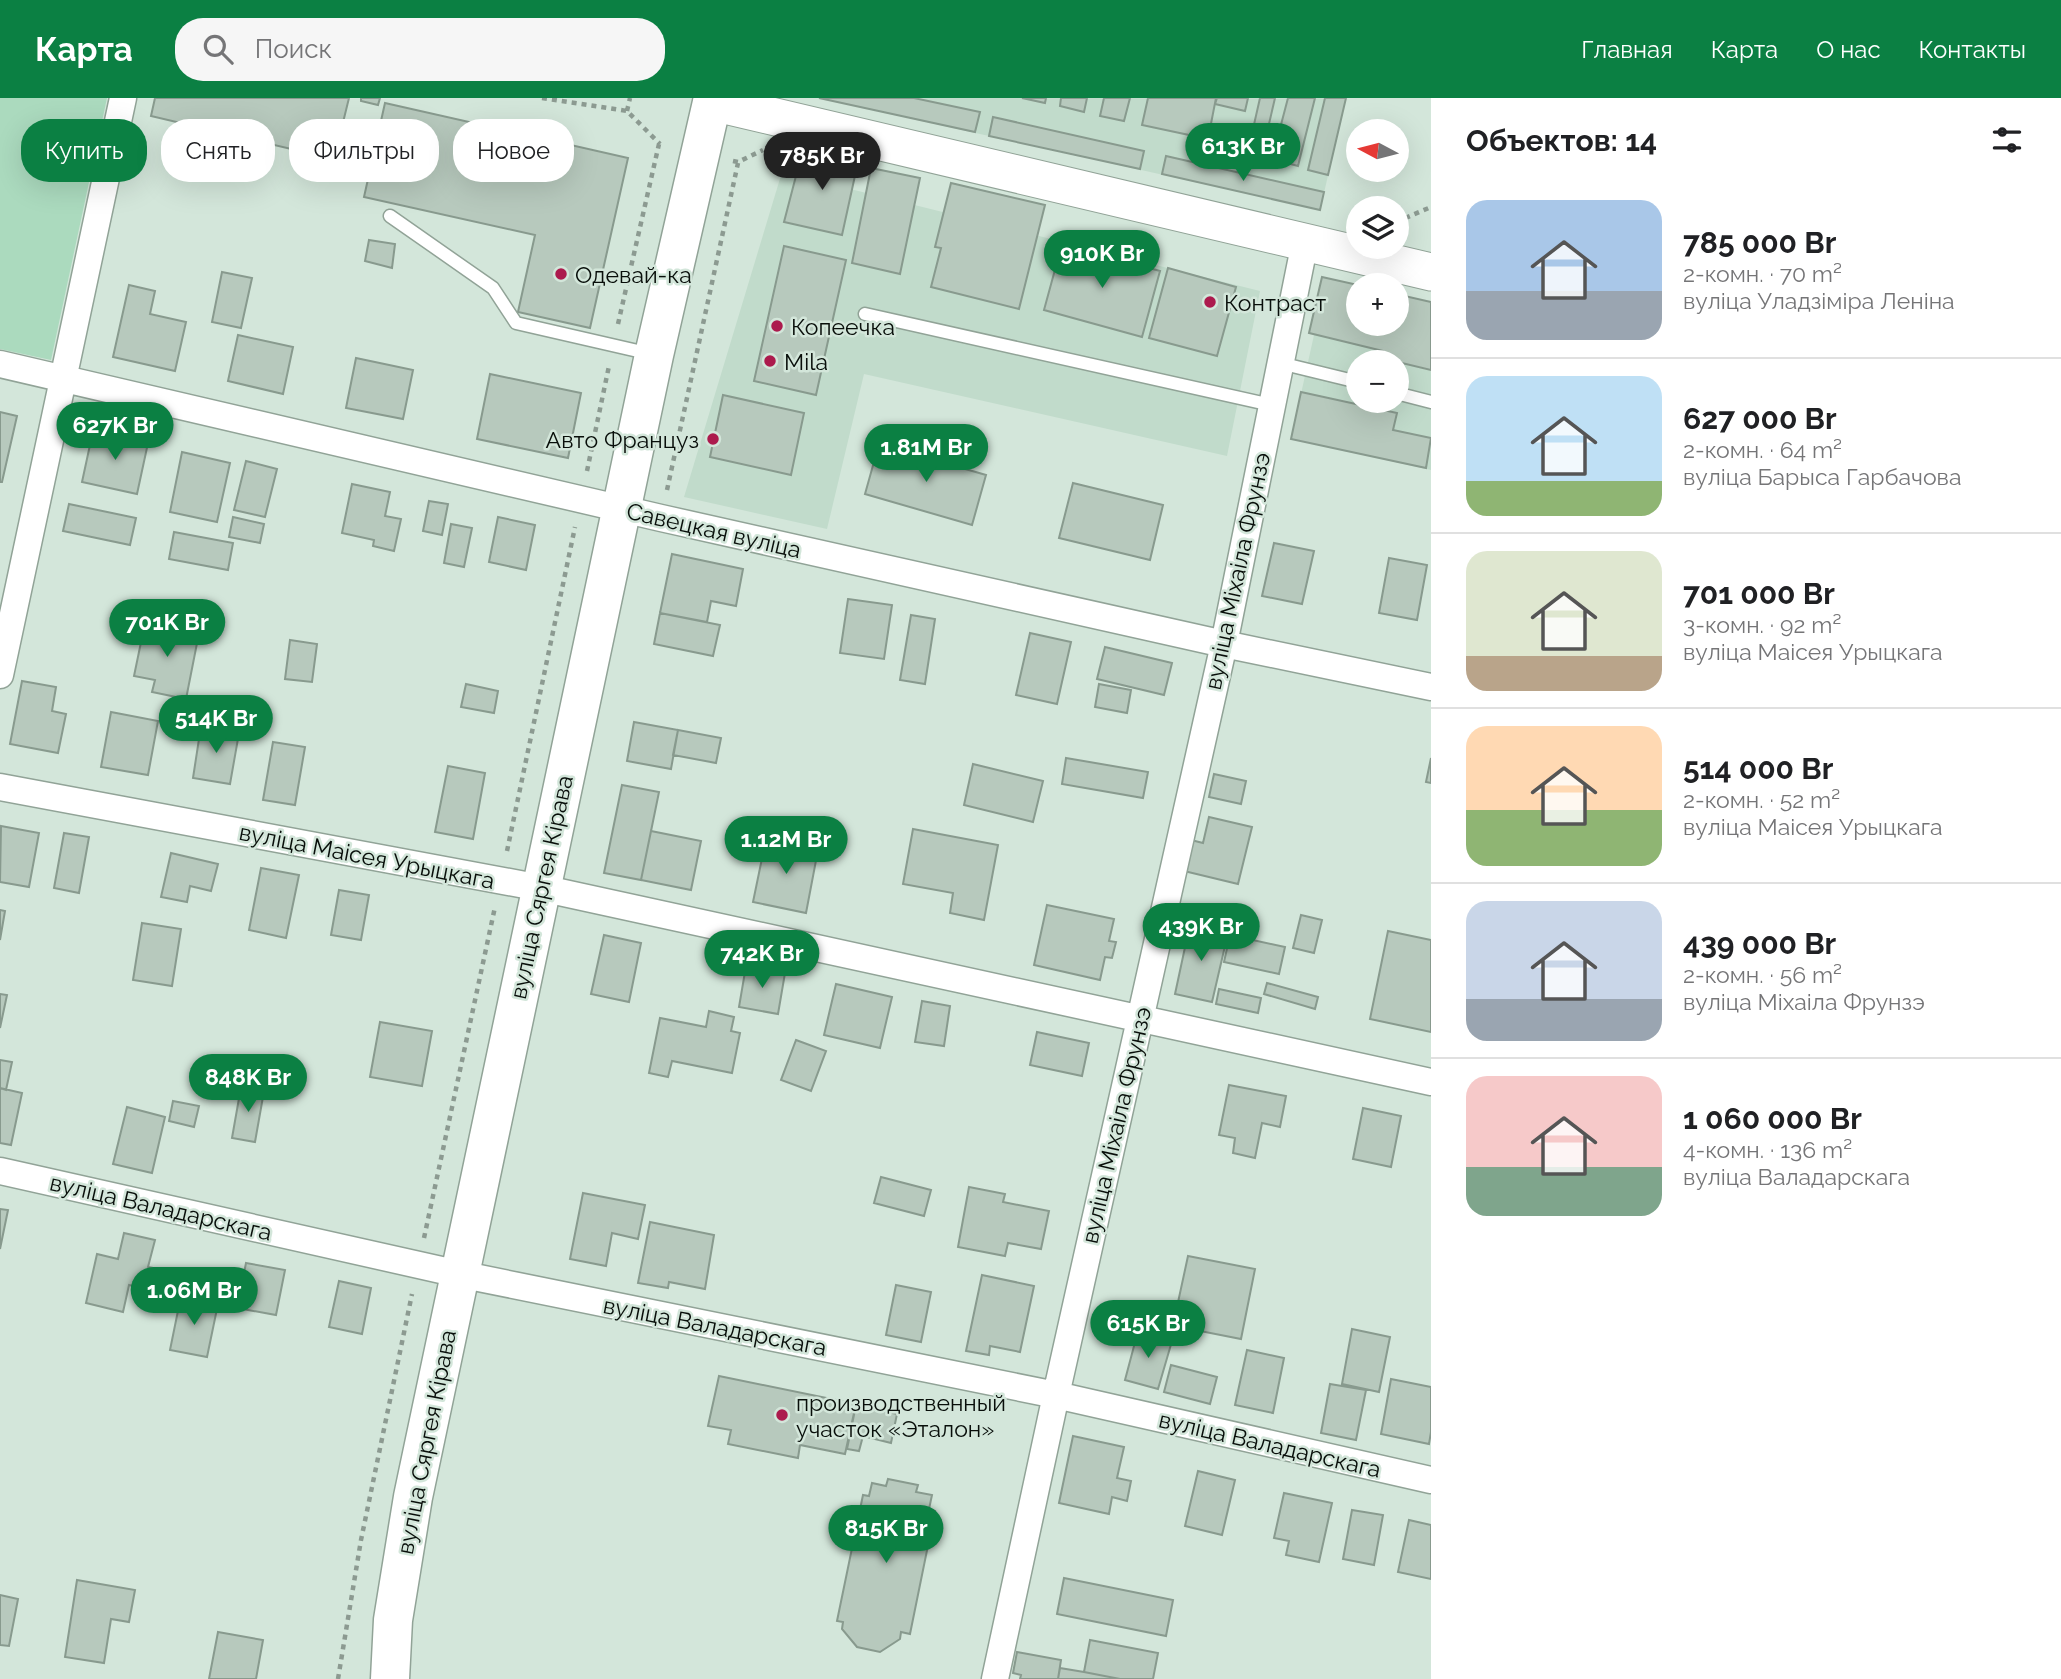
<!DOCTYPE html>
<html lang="ru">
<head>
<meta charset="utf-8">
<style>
	body { margin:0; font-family:Raleway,sans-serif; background:#f6f6f6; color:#202124; height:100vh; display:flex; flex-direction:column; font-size:26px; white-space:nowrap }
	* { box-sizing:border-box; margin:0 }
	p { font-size:23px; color:#757577 }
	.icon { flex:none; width:38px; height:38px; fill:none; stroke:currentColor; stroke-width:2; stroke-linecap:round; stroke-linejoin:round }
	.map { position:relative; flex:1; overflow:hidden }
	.side { display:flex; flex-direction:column; background:#fff; width:630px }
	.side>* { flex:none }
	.guide { position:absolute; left:21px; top:21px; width:665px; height:63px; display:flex; gap:14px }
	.needle { width:46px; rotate:277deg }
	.buttons { position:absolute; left:1346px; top:21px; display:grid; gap:14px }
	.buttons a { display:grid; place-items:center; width:63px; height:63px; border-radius:50%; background:#fff; box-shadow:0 7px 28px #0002; font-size:35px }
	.price { position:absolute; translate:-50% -60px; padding:0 16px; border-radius:24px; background:#0b8043; color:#fff; font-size:23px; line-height:46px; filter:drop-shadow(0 2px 4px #0008) }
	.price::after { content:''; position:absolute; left:50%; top:42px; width:21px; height:16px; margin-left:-10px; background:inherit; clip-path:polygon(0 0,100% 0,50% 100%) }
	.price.current { background:#222; color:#fff }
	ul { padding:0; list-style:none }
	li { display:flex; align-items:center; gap:21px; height:175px; padding:0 35px }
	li+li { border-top:2px solid #e0e0e0 }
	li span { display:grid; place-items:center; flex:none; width:196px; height:140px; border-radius:21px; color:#555 }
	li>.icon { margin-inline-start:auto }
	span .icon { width:84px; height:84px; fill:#fffc; stroke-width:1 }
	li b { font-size:30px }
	h2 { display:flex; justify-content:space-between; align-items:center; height:84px; padding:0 35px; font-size:30px }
	.pill { padding:0 24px; border-radius:28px; background:#fff; box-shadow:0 7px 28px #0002; font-size:24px; line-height:63px }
	.pill.current { background:#0b8043; color:#fff }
	header { display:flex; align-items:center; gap:42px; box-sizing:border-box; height:98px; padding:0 35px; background:#0b8043; color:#fff }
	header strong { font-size:33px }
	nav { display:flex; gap:38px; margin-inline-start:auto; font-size:24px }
	.search { width:490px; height:63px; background:#f6f6f6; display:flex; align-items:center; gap:18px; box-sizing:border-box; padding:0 24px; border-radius:28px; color:#757577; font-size:26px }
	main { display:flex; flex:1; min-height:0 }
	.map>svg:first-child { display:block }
</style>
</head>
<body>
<header>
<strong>Карта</strong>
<div class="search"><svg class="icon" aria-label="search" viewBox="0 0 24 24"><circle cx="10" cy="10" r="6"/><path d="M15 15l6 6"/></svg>Поиск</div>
<nav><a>Главная</a><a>Карта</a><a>О нас</a><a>Контакты</a></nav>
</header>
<main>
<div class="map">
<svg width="1431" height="1581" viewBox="0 0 1431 1581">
	<rect width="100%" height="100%" fill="#d3e6da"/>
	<path fill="#c1dbcb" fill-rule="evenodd" d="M 819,0 L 1346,0 L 1320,112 Z
		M 782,74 L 1260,193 L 1227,358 L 864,276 L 827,431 L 684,399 Z
		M 1322,179 L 1358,187 L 1358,226 L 1396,226 L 1431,204 L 1431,372 L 1291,341 L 1314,237 L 1309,235 ZM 1358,264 L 1396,264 L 1396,303 L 1358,303 Z"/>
	<path fill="#abdabe" d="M 0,0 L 107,0 L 51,262 L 0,251 Z"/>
	<path fill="#b7c9bd" stroke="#889a8e" stroke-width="2" d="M 155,0 L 349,0 L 334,61 L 151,18 Z
		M 361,0 L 380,0 L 378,7 L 361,3 Z
		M 819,0 L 914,0 L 980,14 L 975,34 Z
		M 1022,0 L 1046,0 L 1045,5 Z
		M 1061,0 L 1087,0 L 1084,14 L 1060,8 Z
		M 1104,0 L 1130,0 L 1124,23 L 1100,18 Z
		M 1148,0 L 1216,0 L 1208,41 L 1142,27 Z
		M 1217,0 L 1248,0 L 1245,13 L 1215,6 Z
		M 1260,0 L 1275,0 L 1262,56 L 1248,53 Z
		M 1288,0 L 1315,0 L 1298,68 L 1272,61 Z
		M 1325,0 L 1346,0 L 1328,77 L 1308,72 Z
		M 385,5 L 628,60 L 590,230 L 518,214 L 535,137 L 364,99 Z
		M 993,19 L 1144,53 L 1140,71 L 989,38 Z
		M 803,51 L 858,64 L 842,137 L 784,124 Z
		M 1166,58 L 1324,94 L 1320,112 L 1162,76 Z
		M 871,70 L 920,80 L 900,176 L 852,165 Z
		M 951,85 L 1045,107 L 1019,211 L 931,189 L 941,150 L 935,149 Z
		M 369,142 L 395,146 L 392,170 L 365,163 Z
		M 1062,146 L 1160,173 L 1142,239 L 1044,212 Z
		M 784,148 L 846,162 L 816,297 L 754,283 Z
		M 1168,170 L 1236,189 L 1217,258 L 1149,240 Z
		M 222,174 L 252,180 L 241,230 L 212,224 Z
		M 1322,179 L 1358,187 L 1358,226 L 1396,226 L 1396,196 L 1431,204 L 1431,272 L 1381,260 L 1383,253 L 1309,235 Z
		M 129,187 L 155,193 L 150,216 L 186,224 L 175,273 L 113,259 Z
		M 238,237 L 293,249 L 283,296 L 228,283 Z
		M 356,260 L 413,272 L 403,321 L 346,310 Z
		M 490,276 L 581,295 L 568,360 L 477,341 Z
		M 1301,294 L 1397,315 L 1393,332 L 1431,340 L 1426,370 L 1291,341 Z
		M 723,297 L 804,315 L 791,377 L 710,359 Z
		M 0,314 L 17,318 L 2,384 L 0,384 Z
		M 93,333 L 148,345 L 137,396 L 82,384 Z
		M 879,346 L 986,377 L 972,427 L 865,396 Z
		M 182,354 L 230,365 L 217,424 L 170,414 Z
		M 246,363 L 277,371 L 265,419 L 234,412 Z
		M 1073,385 L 1163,407 L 1150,462 L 1059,440 Z
		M 352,386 L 390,394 L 385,418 L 401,421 L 394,453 L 373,448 L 374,442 L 342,435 Z
		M 429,403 L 448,406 L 442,437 L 423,433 Z
		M 69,406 L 136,420 L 130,447 L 63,433 Z
		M 233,419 L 264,426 L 260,445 L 229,439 Z
		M 498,419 L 535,427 L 526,472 L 489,464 Z
		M 451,426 L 472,430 L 464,469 L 444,465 Z
		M 174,434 L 233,445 L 228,472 L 169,461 Z
		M 1274,445 L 1314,453 L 1302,506 L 1262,498 Z
		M 672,456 L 743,471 L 736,508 L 711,503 L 707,524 L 660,515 Z
		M 1389,460 L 1427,467 L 1417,522 L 1379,515 Z
		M 848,501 L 892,507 L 884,561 L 840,555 Z
		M 660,515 L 720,527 L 713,558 L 654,546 Z
		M 911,517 L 935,521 L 925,586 L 900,582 Z
		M 145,525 L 199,535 L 186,601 L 152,594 L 155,582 L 134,578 Z
		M 1030,535 L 1071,544 L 1057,606 L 1016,597 Z
		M 290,542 L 317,546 L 312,584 L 285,581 Z
		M 1105,549 L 1172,565 L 1164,597 L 1097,581 Z
		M 22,583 L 56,589 L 52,613 L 66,616 L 58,655 L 10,646 Z
		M 466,586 L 498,593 L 494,615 L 461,609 Z
		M 1099,586 L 1131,592 L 1127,615 L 1095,609 Z
		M 111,614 L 158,623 L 148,677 L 101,669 Z
		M 634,624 L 678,632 L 671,671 L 627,663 Z
		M 201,628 L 239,635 L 230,686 L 193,680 Z
		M 678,632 L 721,640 L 716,665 L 673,657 Z
		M 273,644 L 305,649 L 295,707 L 263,702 Z
		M 1066,660 L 1148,674 L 1143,700 L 1062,686 Z
		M 1431,660 L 1431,685 L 1426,684 Z
		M 973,666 L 1043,683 L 1033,724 L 964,707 Z
		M 448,668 L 485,675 L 473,741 L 435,734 Z
		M 1214,676 L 1246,683 L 1241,706 L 1209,699 Z
		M 622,687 L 659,694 L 641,782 L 604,775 Z
		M 1209,719 L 1252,729 L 1238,786 L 1184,773 L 1191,742 L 1203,745 Z
		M 1,728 L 39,735 L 29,789 L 0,784 Z
		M 913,731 L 998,747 L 984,822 L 950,815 L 953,795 L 903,786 Z
		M 651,733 L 701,743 L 691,792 L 641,782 Z
		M 64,735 L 89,739 L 79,795 L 54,790 Z
		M 766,741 L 818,752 L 806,815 L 753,804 Z
		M 171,755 L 218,766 L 211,793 L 190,788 L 187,804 L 161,799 Z
		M 261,770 L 299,777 L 286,840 L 249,832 Z
		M 339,792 L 369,797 L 361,842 L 331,837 Z
		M 1047,807 L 1114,821 L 1109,843 L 1116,844 L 1112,860 L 1105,859 L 1100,882 L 1034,867 Z
		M 0,812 L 5,813 L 0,842 Z
		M 1301,817 L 1322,822 L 1314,855 L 1293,850 Z
		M 142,825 L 181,831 L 172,888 L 133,882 Z
		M 1190,826 L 1228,835 L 1212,904 L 1175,896 Z
		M 1388,833 L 1431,842 L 1431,934 L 1370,921 Z
		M 604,837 L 641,845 L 629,904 L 591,896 Z
		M 1230,837 L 1285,849 L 1279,876 L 1224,864 Z
		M 746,868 L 785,875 L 778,916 L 739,909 Z
		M 1267,885 L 1318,899 L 1315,911 L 1264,896 Z
		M 836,886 L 892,899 L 880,950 L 824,937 Z
		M 1219,891 L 1261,900 L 1258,915 L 1216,906 Z
		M 0,896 L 7,897 L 0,930 Z
		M 922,903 L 950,908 L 944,948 L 915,944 Z
		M 709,913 L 734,919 L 731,933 L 740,935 L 732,975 L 672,963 L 668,979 L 649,975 L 660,920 L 706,929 Z
		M 380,924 L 432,933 L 422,988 L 370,979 Z
		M 1037,934 L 1089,945 L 1082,978 L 1030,967 Z
		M 796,942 L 826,953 L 811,993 L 781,982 Z
		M 0,962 L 12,964 L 6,992 L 0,990 Z
		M 1229,987 L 1286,998 L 1280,1029 L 1262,1025 L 1255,1060 L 1233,1055 L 1235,1040 L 1219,1037 Z
		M 241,989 L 264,993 L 255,1044 L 232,1040 Z
		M 0,990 L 22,995 L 11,1047 L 0,1045 Z
		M 173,1003 L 199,1008 L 194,1029 L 169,1023 Z
		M 127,1009 L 165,1019 L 152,1075 L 113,1066 Z
		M 1363,1010 L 1401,1018 L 1391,1069 L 1353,1061 Z
		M 881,1079 L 931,1092 L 924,1118 L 874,1105 Z
		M 969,1089 L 1005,1096 L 1003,1104 L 1049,1113 L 1041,1151 L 1008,1145 L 1005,1158 L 958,1149 Z
		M 583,1095 L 645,1107 L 638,1141 L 612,1135 L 606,1168 L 570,1161 Z
		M 0,1111 L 8,1112 L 0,1151 Z
		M 650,1124 L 714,1137 L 705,1191 L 669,1184 L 668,1190 L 638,1185 Z
		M 124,1135 L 155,1142 L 148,1169 L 164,1172 L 159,1194 L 129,1187 L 123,1214 L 86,1205 L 97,1156 L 118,1161 Z
		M 1188,1158 L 1255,1171 L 1241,1241 L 1195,1232 L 1198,1213 L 1177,1209 Z
		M 246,1165 L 285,1172 L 276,1217 L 237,1210 Z
		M 982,1177 L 1034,1188 L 1020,1254 L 990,1248 L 989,1257 L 966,1253 Z
		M 339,1183 L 371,1190 L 362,1236 L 329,1229 Z
		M 896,1187 L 931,1194 L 921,1244 L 886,1237 Z
		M 181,1198 L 218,1206 L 207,1259 L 170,1252 Z
		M 1352,1231 L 1390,1239 L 1379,1294 L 1342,1286 Z
		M 1138,1233 L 1172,1243 L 1158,1291 L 1125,1282 Z
		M 1247,1252 L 1284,1260 L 1273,1315 L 1235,1307 Z
		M 1171,1267 L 1217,1279 L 1210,1306 L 1164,1294 Z
		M 719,1278 L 856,1306 L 845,1356 L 800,1347 L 798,1360 L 728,1346 L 731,1332 L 708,1328 Z
		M 1391,1281 L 1431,1289 L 1431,1334 L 1429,1346 L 1381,1336 Z
		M 1330,1286 L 1366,1292 L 1356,1342 L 1321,1335 Z
		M 856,1307 L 897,1316 L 891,1345 L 863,1338 L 859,1353 L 847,1351 Z
		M 1073,1338 L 1124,1349 L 1117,1380 L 1131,1383 L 1127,1403 L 1112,1399 L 1109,1416 L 1059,1405 Z
		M 1198,1373 L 1235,1382 L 1222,1437 L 1185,1428 Z
		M 888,1381 L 918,1387 L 916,1394 L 932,1397 L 929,1411 L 935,1413 L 910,1536 L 901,1534 L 900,1541 L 880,1554 L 857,1549 L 842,1531 L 843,1524 L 837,1523 L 863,1397 L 869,1398 L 872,1385 L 886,1388 Z
		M 1284,1395 L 1332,1405 L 1319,1464 L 1286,1457 L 1289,1443 L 1274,1440 Z
		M 1352,1412 L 1383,1417 L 1374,1467 L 1343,1461 Z
		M 1409,1422 L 1431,1427 L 1431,1481 L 1398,1474 Z
		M 1064,1480 L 1173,1502 L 1166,1538 L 1057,1516 Z
		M 77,1482 L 135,1492 L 129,1524 L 111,1521 L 104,1565 L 65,1559 Z
		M 0,1497 L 18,1501 L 9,1548 L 0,1547 Z
		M 218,1534 L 263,1542 L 256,1581 L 209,1581 Z
		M 1090,1542 L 1158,1555 L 1153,1581 L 1120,1581 L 1084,1574 Z
		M 1017,1554 L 1061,1562 L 1058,1581 L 1020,1581 L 1021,1577 L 1013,1575 Z
		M 1060,1570 L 1084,1574 L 1120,1581 L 1058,1581 Z"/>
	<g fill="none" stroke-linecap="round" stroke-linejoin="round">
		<g stroke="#91a397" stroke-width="15">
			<path id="lane" d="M 390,118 L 493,190 L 516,225 L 651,256
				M 865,216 L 1271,307
				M 1280,265 L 1358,284
				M 1396,295 L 1431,304"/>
		</g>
		<g stroke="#91a397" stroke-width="29">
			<path id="street" d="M 0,266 L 661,420 L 1224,546 L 1431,589
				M 0,577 L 123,0
				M 0,689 L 541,790 L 1431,984
				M 0,1073 L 459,1176 L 1056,1297 L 1431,1382
				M 995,1581 L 1056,1297 L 1224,546 L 1305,144"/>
		</g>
		<g stroke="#91a397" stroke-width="39">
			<path id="secondary" d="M 712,4 L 1431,174"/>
		</g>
		<g stroke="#91a397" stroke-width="41">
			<path id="primary" d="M 390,1581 L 393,1522 L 413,1399 L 654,257 L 713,0"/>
		</g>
		<path stroke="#8c9a91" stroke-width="4.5" stroke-dasharray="5 5" stroke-linecap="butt" d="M 542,0 L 627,13 L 660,46
			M 627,13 L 630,0
			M 733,63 L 738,64 L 763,52
			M 1396,124 L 1431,109
			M 618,226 L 659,46
			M 587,373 L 609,268
			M 667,392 L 738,65
			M 507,753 L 575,429
			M 424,1140 L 495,809
			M 338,1581 L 361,1442 L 412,1196"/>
		<use href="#lane" stroke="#fff" stroke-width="12"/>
		<use href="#street" stroke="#fff" stroke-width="26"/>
		<use href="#secondary" stroke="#fff" stroke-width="37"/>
		<use href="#primary" stroke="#fff" stroke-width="38"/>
	</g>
	<g fill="#ac1a4d" stroke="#d3e6da" stroke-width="2.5">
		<circle cx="561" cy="176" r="7"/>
		<circle cx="1210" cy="204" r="7"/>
		<circle cx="777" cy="228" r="7"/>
		<circle cx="770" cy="263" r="7"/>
		<circle cx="713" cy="341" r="7"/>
		<circle cx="782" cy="1317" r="7"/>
	</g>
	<g text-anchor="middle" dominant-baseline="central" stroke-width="5" stroke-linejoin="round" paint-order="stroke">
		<g font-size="23" fill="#080e0a" stroke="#d3e6da" text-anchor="start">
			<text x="575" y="176">Одевай-ка</text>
			<text x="1224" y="204">Контраст</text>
			<text x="791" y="228">Копеечка</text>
			<text x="784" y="263">Mila</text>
			<text x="699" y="341" text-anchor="end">Авто Француз</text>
			<text x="796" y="1304">производственный<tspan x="796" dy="26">участок «Эталон»</tspan></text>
		</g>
		<g font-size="23" fill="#080e0a" stroke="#d3e6da">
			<text transform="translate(714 432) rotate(13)">Савецкая вуліца</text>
			<text transform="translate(1237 473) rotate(-78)">вуліца Міхаіла Фрунзэ</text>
			<text transform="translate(367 758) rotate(11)">вуліца Маісея Урыцкага</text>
			<text transform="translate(541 789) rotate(-78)">вуліца Сяргея Кірава</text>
			<text transform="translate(1116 1027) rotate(-77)">вуліца Міхаіла Фрунзэ</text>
			<text transform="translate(161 1109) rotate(13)">вуліца Валадарскага</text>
			<text transform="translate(715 1228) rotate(11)">вуліца Валадарскага</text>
			<text transform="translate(426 1344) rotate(-79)">вуліца Сяргея Кірава</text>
			<text transform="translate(1270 1346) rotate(13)">вуліца Валадарскага</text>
		</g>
	</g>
</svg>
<div class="buttons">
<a><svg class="needle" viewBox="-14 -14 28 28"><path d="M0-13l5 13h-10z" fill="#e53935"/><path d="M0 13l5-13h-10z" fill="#757577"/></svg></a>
<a><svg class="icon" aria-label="layers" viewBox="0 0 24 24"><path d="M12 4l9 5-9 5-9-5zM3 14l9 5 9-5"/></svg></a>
<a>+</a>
<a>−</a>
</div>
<b class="price" style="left:1243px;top:85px">613K Br</b>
<b class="price current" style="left:822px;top:94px">785K Br</b>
<b class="price" style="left:1102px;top:192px">910K Br</b>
<b class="price" style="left:115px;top:364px">627K Br</b>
<b class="price" style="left:926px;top:386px">1.81M Br</b>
<b class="price" style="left:167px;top:561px">701K Br</b>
<b class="price" style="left:216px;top:657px">514K Br</b>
<b class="price" style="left:786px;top:778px">1.12M Br</b>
<b class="price" style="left:1201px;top:865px">439K Br</b>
<b class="price" style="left:762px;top:892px">742K Br</b>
<b class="price" style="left:248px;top:1016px">848K Br</b>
<b class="price" style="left:194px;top:1229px">1.06M Br</b>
<b class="price" style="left:1148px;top:1262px">615K Br</b>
<b class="price" style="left:886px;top:1467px">815K Br</b>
<div class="guide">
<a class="pill current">Купить</a>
<a class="pill">Снять</a>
<a class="pill">Фильтры</a>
<a class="pill">Новое</a>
</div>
</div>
<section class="side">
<h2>Объектов: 14<svg class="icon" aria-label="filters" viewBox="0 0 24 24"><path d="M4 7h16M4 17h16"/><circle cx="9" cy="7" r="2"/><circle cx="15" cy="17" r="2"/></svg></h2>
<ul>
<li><span style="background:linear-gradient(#a9c7e8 65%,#9aa5b1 0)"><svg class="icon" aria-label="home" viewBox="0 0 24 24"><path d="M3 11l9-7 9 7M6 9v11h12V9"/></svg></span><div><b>785 000 Br</b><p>2-комн. · 70 m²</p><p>вуліца Уладзіміра Леніна</p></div></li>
<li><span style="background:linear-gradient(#bfe0f5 75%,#8fb573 0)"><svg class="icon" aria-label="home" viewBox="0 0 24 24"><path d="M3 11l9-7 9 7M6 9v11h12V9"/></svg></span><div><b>627 000 Br</b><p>2-комн. · 64 m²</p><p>вуліца Барыса Гарбачова</p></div></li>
<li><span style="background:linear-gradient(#dfe7d0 75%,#b9a48a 0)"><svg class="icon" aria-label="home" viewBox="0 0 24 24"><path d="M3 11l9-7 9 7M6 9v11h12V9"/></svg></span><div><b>701 000 Br</b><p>3-комн. · 92 m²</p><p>вуліца Маісея Урыцкага</p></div></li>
<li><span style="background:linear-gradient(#ffd9b3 60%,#8fb573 0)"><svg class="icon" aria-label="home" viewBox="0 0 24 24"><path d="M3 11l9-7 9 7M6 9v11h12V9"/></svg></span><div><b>514 000 Br</b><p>2-комн. · 52 m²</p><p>вуліца Маісея Урыцкага</p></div></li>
<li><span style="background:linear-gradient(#c9d6e8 70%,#9aa5b1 0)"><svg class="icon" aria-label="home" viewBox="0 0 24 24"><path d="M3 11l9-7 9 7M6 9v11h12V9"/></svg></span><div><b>439 000 Br</b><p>2-комн. · 56 m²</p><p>вуліца Міхаіла Фрунзэ</p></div></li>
<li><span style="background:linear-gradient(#f6c9c9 65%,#7fa58c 0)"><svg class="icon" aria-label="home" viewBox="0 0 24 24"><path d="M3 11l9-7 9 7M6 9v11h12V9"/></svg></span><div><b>1 060 000 Br</b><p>4-комн. · 136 m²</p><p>вуліца Валадарскага</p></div></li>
</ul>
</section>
</main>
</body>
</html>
